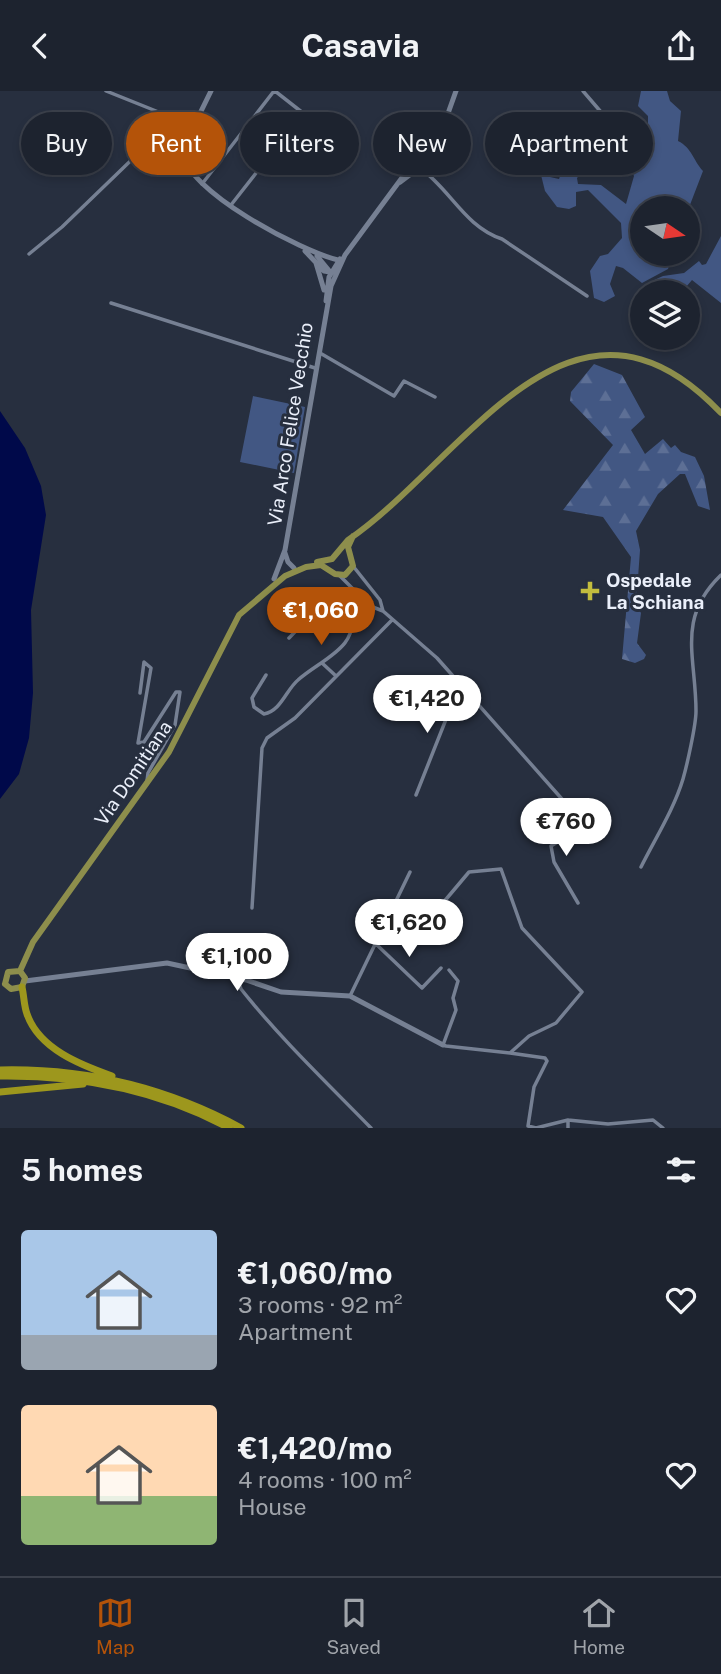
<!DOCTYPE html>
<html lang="en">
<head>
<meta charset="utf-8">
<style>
	body { margin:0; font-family:"Public Sans",sans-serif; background:#2a2f3b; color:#f1f3f6; height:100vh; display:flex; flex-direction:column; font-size:26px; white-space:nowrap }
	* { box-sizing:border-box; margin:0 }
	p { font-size:23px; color:#a0a4aa }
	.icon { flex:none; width:38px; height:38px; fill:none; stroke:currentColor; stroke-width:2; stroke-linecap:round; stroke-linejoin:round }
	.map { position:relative; height:1037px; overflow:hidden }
	.drawer { display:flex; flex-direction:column; background:#1d232f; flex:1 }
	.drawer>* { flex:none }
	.guide { position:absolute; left:21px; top:21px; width:679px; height:63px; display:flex; gap:14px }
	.needle { width:46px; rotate:103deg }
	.tools { position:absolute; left:630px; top:105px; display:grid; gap:14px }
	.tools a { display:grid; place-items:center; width:70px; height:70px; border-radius:50%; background:#1d232f; box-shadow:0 4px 10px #0003,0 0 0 2px #3b404b; font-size:35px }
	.price { position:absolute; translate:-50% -60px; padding:0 16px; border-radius:24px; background:#fff; color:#222; font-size:23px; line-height:46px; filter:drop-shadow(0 2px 4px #0008) }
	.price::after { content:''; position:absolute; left:50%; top:42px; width:21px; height:16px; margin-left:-10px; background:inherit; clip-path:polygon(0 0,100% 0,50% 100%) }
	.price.on { background:#b45309; color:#fff }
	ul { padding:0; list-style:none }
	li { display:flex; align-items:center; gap:21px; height:175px; padding:0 21px }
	li span { display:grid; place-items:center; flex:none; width:196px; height:140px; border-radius:7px; color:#555 }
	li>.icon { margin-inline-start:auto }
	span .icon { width:84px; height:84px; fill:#fffc; stroke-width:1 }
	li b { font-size:30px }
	h2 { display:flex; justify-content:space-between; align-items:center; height:84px; padding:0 21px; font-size:30px }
	.chip { padding:0 24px; border-radius:32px; background:#1d232f; box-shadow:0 4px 10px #0003,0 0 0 2px #3b404b; font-size:24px; line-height:63px }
	.chip.on { background:#b45309; color:#fff }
	header { display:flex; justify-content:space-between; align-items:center; height:91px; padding:0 21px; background:#1d232f; font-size:32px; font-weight:700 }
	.menu { display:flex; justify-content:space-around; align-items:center; height:98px; border-top:2px solid #3b404b; background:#1d232f; font-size:19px; color:#a0a4aa }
	.menu a { display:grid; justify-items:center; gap:4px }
	.menu .on { color:#b45309 }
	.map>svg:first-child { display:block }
</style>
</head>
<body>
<header><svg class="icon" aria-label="back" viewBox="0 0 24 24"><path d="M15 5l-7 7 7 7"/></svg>Casavia<svg class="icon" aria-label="share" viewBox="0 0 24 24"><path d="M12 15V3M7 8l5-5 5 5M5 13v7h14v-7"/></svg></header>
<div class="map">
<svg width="721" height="1037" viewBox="0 0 721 1037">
	<defs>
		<pattern id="forest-firs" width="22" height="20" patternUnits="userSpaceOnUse" patternTransform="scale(1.75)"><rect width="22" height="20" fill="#425783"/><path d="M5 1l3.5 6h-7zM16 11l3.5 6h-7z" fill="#5d6f95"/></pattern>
	</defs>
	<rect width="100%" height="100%" fill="#272f3f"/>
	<path fill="#425783" d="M 641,0 L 667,0 L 670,10 L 681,20 L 678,50 C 692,57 693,69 703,80 L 688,119 L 642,117 L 642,163 L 673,163 L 668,178 L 642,192 L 623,177 L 616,175 L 610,193 L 615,205 L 604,211 L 594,207 L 590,180 L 600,165 L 608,163 L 622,147 L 621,132 L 588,99 L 576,101 L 576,115 L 569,118 L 557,116 L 545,100 L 541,84 L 559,88 L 564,74 L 565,48 L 581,59 L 585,78 L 577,87 L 578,93 L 601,94 L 626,113 L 634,85 L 631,78 L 634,59 L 641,61 L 648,44 L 648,25 L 638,15 Z
		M 721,145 L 721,212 L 692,189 L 686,196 L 678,191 L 667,194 L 650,191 L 663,185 L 684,182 L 699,170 L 702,174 L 706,173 Z
		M 253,305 L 305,316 L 294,382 L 240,371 Z"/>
	<path fill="url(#forest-firs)" d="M 594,273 L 622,284 L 645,326 L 631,339 L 645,363 L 663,348 L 671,357 L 675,354 L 681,361 L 695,366 L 704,385 L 710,419 L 698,415 L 685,383 L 680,383 L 658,403 L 636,440 L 640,459 L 636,514 L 641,522 L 637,552 L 646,564 L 644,568 L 635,572 L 622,568 L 631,466 L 603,426 L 563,419 L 613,354 L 570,310 L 571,301 Z"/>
	<path fill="#00094a" d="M 0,320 L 25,357 L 41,395 L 46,424 L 31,519 L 33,602 L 29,647 L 19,683 L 0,708 Z"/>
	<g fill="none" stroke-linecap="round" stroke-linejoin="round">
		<path stroke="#768093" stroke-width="3.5" d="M 106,0 L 166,24 L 196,29
			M 583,0 L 607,28
			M 400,92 L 420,77 C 450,98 465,136 502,148 L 587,205
			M 202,93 L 274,0
			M 231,114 L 303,22 L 275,0
			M 29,163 L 62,136 L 149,52 L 153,52 L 166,67 L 181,63
			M 111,212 L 315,277
			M 320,262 L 394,305 L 404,290 L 435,306
			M 353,475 L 380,509 L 383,520
			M 340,485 L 370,515 L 383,520 L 437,567 L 577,725 L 566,746 L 551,755 L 554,771 L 578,812
			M 322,572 L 336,585
			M 266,584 L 252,607 L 254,616 L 264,623 C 281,620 286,599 298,589 C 320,569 363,555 349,520 C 345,512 344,506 336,503 L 331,504 L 289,547
			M 140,602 L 144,571 L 151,577 L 138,652 L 144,651 L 176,601 L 180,601 L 175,634 L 148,682 L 147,690
			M 416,704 L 460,593
			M 641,776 C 655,748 674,718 683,688 C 687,674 696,634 696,620 C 696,566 676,527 721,484
			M 252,817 L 262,657 L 267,647 L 295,627 L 391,530
			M 437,819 L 469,781 L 501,778 L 522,837 L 582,901 L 556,932 L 529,945 L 510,962 L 446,955 L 443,954 L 456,919 L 453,907 L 458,890 L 449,879
			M 376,853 L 422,897 L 441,877
			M 238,889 L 241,898 C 280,947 326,991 371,1037
			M 350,905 L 410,781
			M 510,962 L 545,967 L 547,970 L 534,996 L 528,1035 L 536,1037 L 568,1029 L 568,1037
			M 568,1029 L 608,1033 L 653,1029 L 663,1037"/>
		<path stroke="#768093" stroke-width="5" d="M 211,0 L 182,59 C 183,99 303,161 338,169
			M 429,51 L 446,28 L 456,0
			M 305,160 L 324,180 L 330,181
			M 317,165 L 331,182
			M 316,172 L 324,199
			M 326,210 L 329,186 L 340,168
			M 285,462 L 288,471 L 294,477
			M 274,488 L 285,459 L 331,195 L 345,164 L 421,61
			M 25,890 L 167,872 L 246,889 L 281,901 L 350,905 L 443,954"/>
		<path stroke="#8d8e4c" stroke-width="6" d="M 317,471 L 332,468 L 348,449 C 464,370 571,164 721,322
			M 20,880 L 33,851 L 169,661 L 239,524 L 285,485 L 306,476 L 321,474 L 335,483 L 345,484 L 353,475 L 348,456 L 353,445
			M 5,893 L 11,898 L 22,896 L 25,887 L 20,880
			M 5,893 L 8,881 L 20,880"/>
		<path stroke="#9d971d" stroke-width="7" d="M 22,896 C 24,905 24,915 27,923 C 39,958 81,974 112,985
			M 0,979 C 85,977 167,997 241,1037
			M 0,985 C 79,984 159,999 229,1037
			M 0,1001 L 83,993"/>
	</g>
	<path fill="#c3bd3e" stroke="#272f3f" stroke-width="2.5" d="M586.5 489.5h7v7h7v7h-7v7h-7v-7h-7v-7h7z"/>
	<g text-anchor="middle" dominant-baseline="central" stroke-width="6" stroke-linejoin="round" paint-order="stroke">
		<g font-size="19" fill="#eaeffa" stroke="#272f3f">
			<text transform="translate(290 333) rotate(-81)">Via Arco Felice Vecchio</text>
			<text transform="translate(133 682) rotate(-56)">Via Domitiana</text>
		</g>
		<g font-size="19" font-weight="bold" fill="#eaeffa" stroke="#272f3f" text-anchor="start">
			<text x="606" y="489">Ospedale<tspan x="606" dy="22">La Schiana</tspan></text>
		</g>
	</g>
</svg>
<div class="tools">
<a><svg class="needle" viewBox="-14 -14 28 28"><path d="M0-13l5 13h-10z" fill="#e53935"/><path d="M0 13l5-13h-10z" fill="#a0a4aa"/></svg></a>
<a><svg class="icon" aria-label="layers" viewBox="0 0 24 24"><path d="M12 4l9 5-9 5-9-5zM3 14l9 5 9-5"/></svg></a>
</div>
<b class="price on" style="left:321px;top:556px">€1,060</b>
<b class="price" style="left:427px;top:644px">€1,420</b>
<b class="price" style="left:566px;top:767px">€760</b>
<b class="price" style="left:409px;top:868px">€1,620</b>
<b class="price" style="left:237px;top:902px">€1,100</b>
<div class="guide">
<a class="chip">Buy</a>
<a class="chip on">Rent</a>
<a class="chip">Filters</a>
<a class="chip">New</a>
<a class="chip">Apartment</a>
</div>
</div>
<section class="drawer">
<h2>5 homes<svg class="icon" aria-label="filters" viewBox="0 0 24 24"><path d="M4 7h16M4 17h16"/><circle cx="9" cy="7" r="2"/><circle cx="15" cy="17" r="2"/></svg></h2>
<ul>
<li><span style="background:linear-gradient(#a9c7e8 75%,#9aa5b1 0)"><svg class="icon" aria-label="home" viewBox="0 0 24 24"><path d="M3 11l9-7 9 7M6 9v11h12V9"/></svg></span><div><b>€1,060/mo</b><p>3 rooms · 92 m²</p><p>Apartment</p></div><svg class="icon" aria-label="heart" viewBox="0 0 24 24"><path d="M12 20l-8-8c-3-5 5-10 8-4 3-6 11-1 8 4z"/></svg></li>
<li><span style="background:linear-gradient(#ffd9b3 65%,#8fb573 0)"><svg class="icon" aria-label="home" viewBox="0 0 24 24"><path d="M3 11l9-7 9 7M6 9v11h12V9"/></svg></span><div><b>€1,420/mo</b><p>4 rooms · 100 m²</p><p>House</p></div><svg class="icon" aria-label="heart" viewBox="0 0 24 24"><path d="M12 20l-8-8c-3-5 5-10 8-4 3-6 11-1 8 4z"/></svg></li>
</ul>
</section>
<nav class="menu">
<a class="on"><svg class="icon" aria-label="map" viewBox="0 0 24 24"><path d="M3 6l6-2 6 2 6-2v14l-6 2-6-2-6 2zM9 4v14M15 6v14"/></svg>Map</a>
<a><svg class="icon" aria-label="saved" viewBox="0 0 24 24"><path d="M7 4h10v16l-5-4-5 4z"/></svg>Saved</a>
<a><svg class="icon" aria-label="home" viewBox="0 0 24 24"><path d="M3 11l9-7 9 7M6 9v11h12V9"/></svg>Home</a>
</nav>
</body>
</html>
